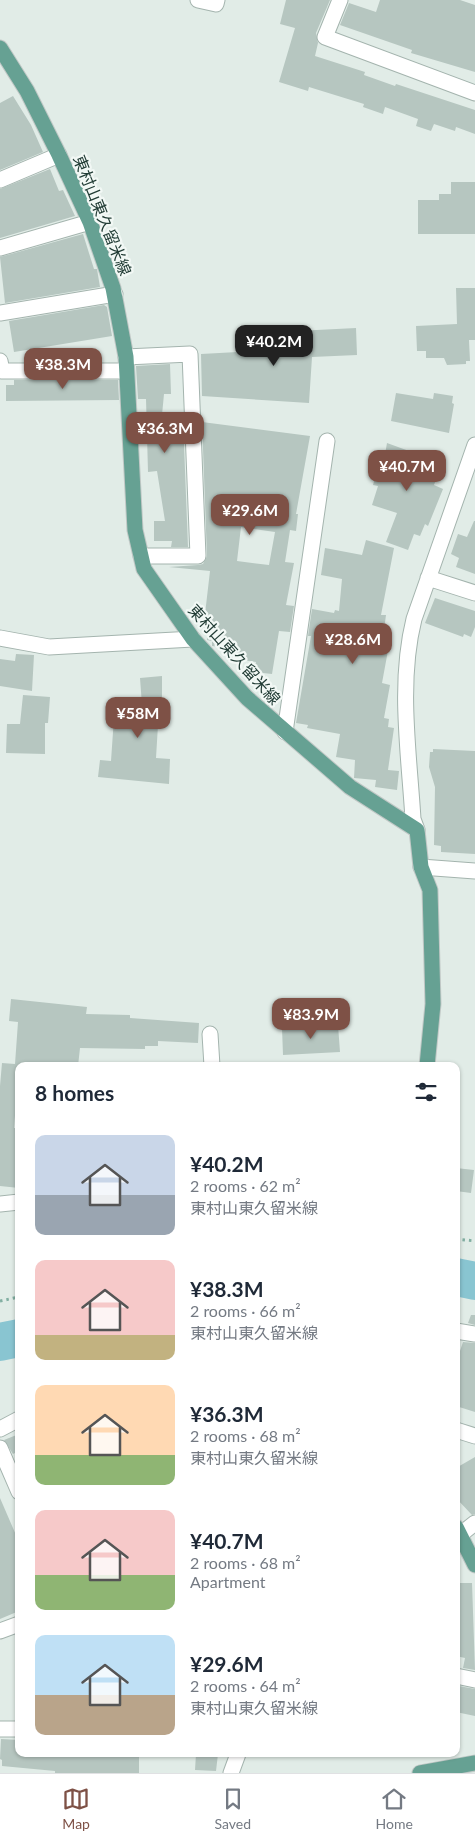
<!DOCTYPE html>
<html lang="en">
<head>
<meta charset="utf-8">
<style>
	body { margin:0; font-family:Lato,"Noto Sans JP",sans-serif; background:#f2f2f3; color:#1f2937; height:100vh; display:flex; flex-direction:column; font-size:19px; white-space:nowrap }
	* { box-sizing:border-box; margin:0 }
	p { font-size:16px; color:#747a83 }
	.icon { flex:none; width:28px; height:28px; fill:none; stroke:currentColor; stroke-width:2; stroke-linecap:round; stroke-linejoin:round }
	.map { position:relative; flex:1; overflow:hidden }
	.drawer { position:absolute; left:15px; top:1062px; width:445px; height:695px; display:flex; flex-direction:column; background:#fff; border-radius:10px; box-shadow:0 1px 4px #0004 }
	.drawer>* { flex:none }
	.price { position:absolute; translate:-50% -42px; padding:0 11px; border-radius:10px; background:#7e5146; color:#fff; font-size:16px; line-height:32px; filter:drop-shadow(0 1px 2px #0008) }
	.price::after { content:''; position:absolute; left:50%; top:30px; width:15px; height:11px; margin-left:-8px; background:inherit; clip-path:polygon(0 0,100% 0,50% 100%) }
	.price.current { background:#222; color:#fff }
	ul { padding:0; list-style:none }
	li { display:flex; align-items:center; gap:15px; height:125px; padding:0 20px }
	li span { display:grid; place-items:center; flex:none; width:140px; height:100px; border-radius:10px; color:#555 }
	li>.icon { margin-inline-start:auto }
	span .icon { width:60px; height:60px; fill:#fffc; stroke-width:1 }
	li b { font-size:21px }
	h2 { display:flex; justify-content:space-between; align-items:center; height:60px; padding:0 20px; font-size:21px }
	.tab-bar { display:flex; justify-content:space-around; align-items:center; height:70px; border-top:1px solid #e0e1e3; background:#fff; font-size:14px; color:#747a83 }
	.tab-bar a { display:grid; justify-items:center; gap:2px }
	.tab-bar .current { color:#7e5146 }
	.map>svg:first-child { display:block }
</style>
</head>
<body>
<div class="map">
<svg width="475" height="1773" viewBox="0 0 475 1773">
	<rect width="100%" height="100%" fill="#e1ece7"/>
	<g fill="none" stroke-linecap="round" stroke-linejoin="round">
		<path stroke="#89c5d1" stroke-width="38" d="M 456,1277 L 475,1281
			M 0,1342 L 19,1338"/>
	</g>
	<path fill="#b6c6c0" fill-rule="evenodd" d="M 286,0 L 330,0 L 316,33 L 318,43 L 315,56 L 365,72 L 364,75 L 395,86 L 396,84 L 475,110 L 475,134 L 456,127 L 455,131 L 434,124 L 431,131 L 416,126 L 418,119 L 385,107 L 383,114 L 363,107 L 364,104 L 309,87 L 308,91 L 279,82 L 295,28 L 280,24 Z
		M 380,0 L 460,0 L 475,5 L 475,72 L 411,53 L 412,50 L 340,25 L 349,3 L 376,12 Z
		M 13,96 L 31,125 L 43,152 L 0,170 L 0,103 Z
		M 50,169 L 59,191 L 63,190 L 75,216 L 0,238 L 0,189 Z
		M 451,182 L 475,182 L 475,234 L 418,234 L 418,200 L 439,200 L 439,194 L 451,194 Z
		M 83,234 L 94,269 L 97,269 L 100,287 L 5,303 L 0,257 Z
		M 456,288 L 475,288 L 475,340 L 469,340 L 470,361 L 466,361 L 466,364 L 447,365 L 444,358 L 426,358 L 426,351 L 417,351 L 416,326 L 457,324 Z
		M 104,305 L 107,307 L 112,336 L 14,352 L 9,321 Z
		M 356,328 L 357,355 L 312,357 L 309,403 L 202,396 L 201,354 L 277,350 L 277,332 Z
		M 170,364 L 171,394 L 164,394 L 162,415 L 183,419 L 188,547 L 171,547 L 172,541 L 154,541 L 154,521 L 165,521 L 157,471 L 148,472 L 146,399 L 138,399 L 136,366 Z
		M 14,380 L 118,380 L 119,400 L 6,401 L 6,385 L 14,385 Z
		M 396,393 L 433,399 L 434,393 L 453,396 L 452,403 L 454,404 L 449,433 L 391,421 Z
		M 202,422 L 310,436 L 296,514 L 298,514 L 296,531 L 290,530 L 285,562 L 294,563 L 286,605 L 294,606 L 290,632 L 279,631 L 272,674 L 254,672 L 256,662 L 235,659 L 237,649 L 212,646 L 212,641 L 207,640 L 208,631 L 204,631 L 207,614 L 205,614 L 210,571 L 169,567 L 198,565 L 203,564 L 207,556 ZM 241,527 L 275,532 L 269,565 L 237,561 Z
		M 387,443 L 442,463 L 434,485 L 443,489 L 428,526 L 425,524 L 420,536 L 414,534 L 408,550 L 386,542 L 397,513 L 372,505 L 378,486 L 373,485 L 380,459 L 384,460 Z
		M 474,521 L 475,521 L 475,574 L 456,567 L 459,558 L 451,554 L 458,534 L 467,537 Z
		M 366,540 L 394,548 L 381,615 L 386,615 L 382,644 L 389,645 L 382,683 L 390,685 L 384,718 L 389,719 L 388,727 L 394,728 L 388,770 L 399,771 L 397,790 L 375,787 L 376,780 L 354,778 L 355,760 L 336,757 L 340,734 L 307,728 L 308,725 L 296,723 L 311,636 L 308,636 L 312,609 L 334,613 L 335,610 L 339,611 L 342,579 L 321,575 L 325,548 L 362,555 Z
		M 435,598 L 475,611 L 475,627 L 471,637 L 464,634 L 463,637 L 425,623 Z
		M 16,654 L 34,655 L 32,691 L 0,686 L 0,659 L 15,661 Z
		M 162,676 L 162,726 L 158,725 L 156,758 L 170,759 L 169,784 L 98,777 L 100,760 L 111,761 L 115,703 L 142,705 L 140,678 Z
		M 23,695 L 50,697 L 48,723 L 45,723 L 45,754 L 6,753 L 7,724 L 20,724 Z
		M 433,749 L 475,751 L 475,854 L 441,852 L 441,846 L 434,845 L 435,787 L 429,767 L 430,752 L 433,752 Z
		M 11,999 L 87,1007 L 86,1014 L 130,1015 L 130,1018 L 199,1023 L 198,1043 L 158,1041 L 158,1046 L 145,1046 L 145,1049 L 80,1048 L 78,1066 L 19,1066 L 14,1128 L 19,1128 L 19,1188 L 0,1186 L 0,1086 L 2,1063 L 15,1064 L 18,1022 L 9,1021 Z
		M 338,1025 L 340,1052 L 283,1055 L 282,1028 Z
		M 456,1168 L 474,1170 L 471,1193 L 456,1191 Z
		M 471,1315 L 475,1315 L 475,1325 L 468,1323 Z
		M 463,1342 L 475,1343 L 475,1412 L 456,1406 L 456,1363 Z
		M 19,1434 L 19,1451 L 13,1454 L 4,1440 Z
		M 475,1457 L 475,1514 L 472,1515 L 456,1498 L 456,1468 Z
		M 0,1498 L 19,1542 L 19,1611 L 0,1619 Z
		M 456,1583 L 472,1583 L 475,1670 L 463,1668 L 465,1658 L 456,1656 Z
		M 459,1686 L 475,1689 L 475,1716 L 456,1712 Z
		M 1,1739 L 19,1740 L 19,1754 L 139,1754 L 139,1773 L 55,1773 L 55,1771 L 2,1766 L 2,1760 L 0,1759 Z
		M 196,1754 L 218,1754 L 216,1771 L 195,1770 Z"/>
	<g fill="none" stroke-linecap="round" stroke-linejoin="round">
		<g stroke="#a4b4ae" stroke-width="17">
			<path id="minor" d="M 198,0 L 216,4 L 217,0
				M 340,0 L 325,37 L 475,93
				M 0,180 L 59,155
				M 0,248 L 90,222
				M 0,313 L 115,294
				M 126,357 L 190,354 L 198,556 L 141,556
				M 0,361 L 2,371 L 126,371
				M 428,578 L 475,593
				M 0,638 L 49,647 L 193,639
				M 285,732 L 327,441
				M 417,830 L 413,819 C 409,753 398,683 414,619 L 475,445
				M 421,867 L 475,871
				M 210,1034 L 212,1066
				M 0,1204 L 19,1202
				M 456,1331 L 475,1334
				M 0,1429 L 19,1419
				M 456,1430 L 475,1436
				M 0,1448 L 19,1492
				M 461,1534 L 475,1523
				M 0,1631 L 19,1624
				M 456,1676 L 475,1680
				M 0,1729 L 19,1729
				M 231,1773 L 238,1754"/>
		</g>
		<g stroke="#c1c8c6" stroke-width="17">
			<path id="major" d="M 0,48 L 27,91 L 59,155 L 90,222 L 113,288 L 126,357 L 135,530 L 144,569 L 193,639 L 247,698 L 350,787 L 417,830 L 421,867 L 430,890 L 433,1004 L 427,1066
				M 456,1527 L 475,1565
				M 420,1773 L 475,1763"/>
		</g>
		<path stroke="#82afa2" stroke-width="3" stroke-dasharray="2.5 4" stroke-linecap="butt" d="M 456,1239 L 475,1241
			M 0,1301 L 19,1297"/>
		<use href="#minor" stroke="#fff" stroke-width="15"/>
		<use href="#major" stroke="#66a193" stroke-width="15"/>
	</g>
	<g text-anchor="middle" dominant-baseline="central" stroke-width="4.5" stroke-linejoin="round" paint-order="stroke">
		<g font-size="16" fill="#213c35" stroke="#f2f8f5">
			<text transform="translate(103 215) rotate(68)">東村山東久留米線</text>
			<text transform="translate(235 654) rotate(48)">東村山東久留米線</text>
		</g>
	</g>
</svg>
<b class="price current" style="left:274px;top:367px">¥40.2M</b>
<b class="price" style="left:63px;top:390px">¥38.3M</b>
<b class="price" style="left:165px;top:454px">¥36.3M</b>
<b class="price" style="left:407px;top:492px">¥40.7M</b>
<b class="price" style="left:250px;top:536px">¥29.6M</b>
<b class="price" style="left:353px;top:665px">¥28.6M</b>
<b class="price" style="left:138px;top:739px">¥58M</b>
<b class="price" style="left:311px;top:1040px">¥83.9M</b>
<section class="drawer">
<h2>8 homes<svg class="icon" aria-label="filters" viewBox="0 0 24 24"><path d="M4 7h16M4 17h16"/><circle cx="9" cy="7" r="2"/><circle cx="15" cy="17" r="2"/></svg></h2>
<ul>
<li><span style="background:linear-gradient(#c9d6e8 60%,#9aa5b1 0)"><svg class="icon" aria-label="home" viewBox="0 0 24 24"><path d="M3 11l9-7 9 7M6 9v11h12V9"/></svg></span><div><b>¥40.2M</b><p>2 rooms · 62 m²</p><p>東村山東久留米線</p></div></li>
<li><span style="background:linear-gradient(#f6c9c9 75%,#c2b280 0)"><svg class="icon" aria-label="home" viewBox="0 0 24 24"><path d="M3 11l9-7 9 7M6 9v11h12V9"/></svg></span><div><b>¥38.3M</b><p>2 rooms · 66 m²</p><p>東村山東久留米線</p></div></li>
<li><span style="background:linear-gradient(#ffd9b3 70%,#8fb573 0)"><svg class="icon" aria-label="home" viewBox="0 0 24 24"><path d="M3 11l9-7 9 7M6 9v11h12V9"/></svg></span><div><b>¥36.3M</b><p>2 rooms · 68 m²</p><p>東村山東久留米線</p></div></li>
<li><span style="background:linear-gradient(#f6c9c9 65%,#8fb573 0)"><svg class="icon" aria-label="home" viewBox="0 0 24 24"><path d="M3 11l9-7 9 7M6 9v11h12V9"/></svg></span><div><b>¥40.7M</b><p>2 rooms · 68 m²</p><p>Apartment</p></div></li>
<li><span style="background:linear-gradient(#bfe0f5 60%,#b9a48a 0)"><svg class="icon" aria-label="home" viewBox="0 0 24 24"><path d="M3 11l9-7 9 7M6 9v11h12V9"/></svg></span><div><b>¥29.6M</b><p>2 rooms · 64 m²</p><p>東村山東久留米線</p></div></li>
</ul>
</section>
</div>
<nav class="tab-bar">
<a class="current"><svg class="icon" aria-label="map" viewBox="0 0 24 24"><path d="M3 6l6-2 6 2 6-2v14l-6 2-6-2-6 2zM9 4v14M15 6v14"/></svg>Map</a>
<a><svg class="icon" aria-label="saved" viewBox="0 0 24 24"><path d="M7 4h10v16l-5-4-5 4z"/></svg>Saved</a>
<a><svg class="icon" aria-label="home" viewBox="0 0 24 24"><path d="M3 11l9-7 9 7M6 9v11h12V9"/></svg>Home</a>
</nav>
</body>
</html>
